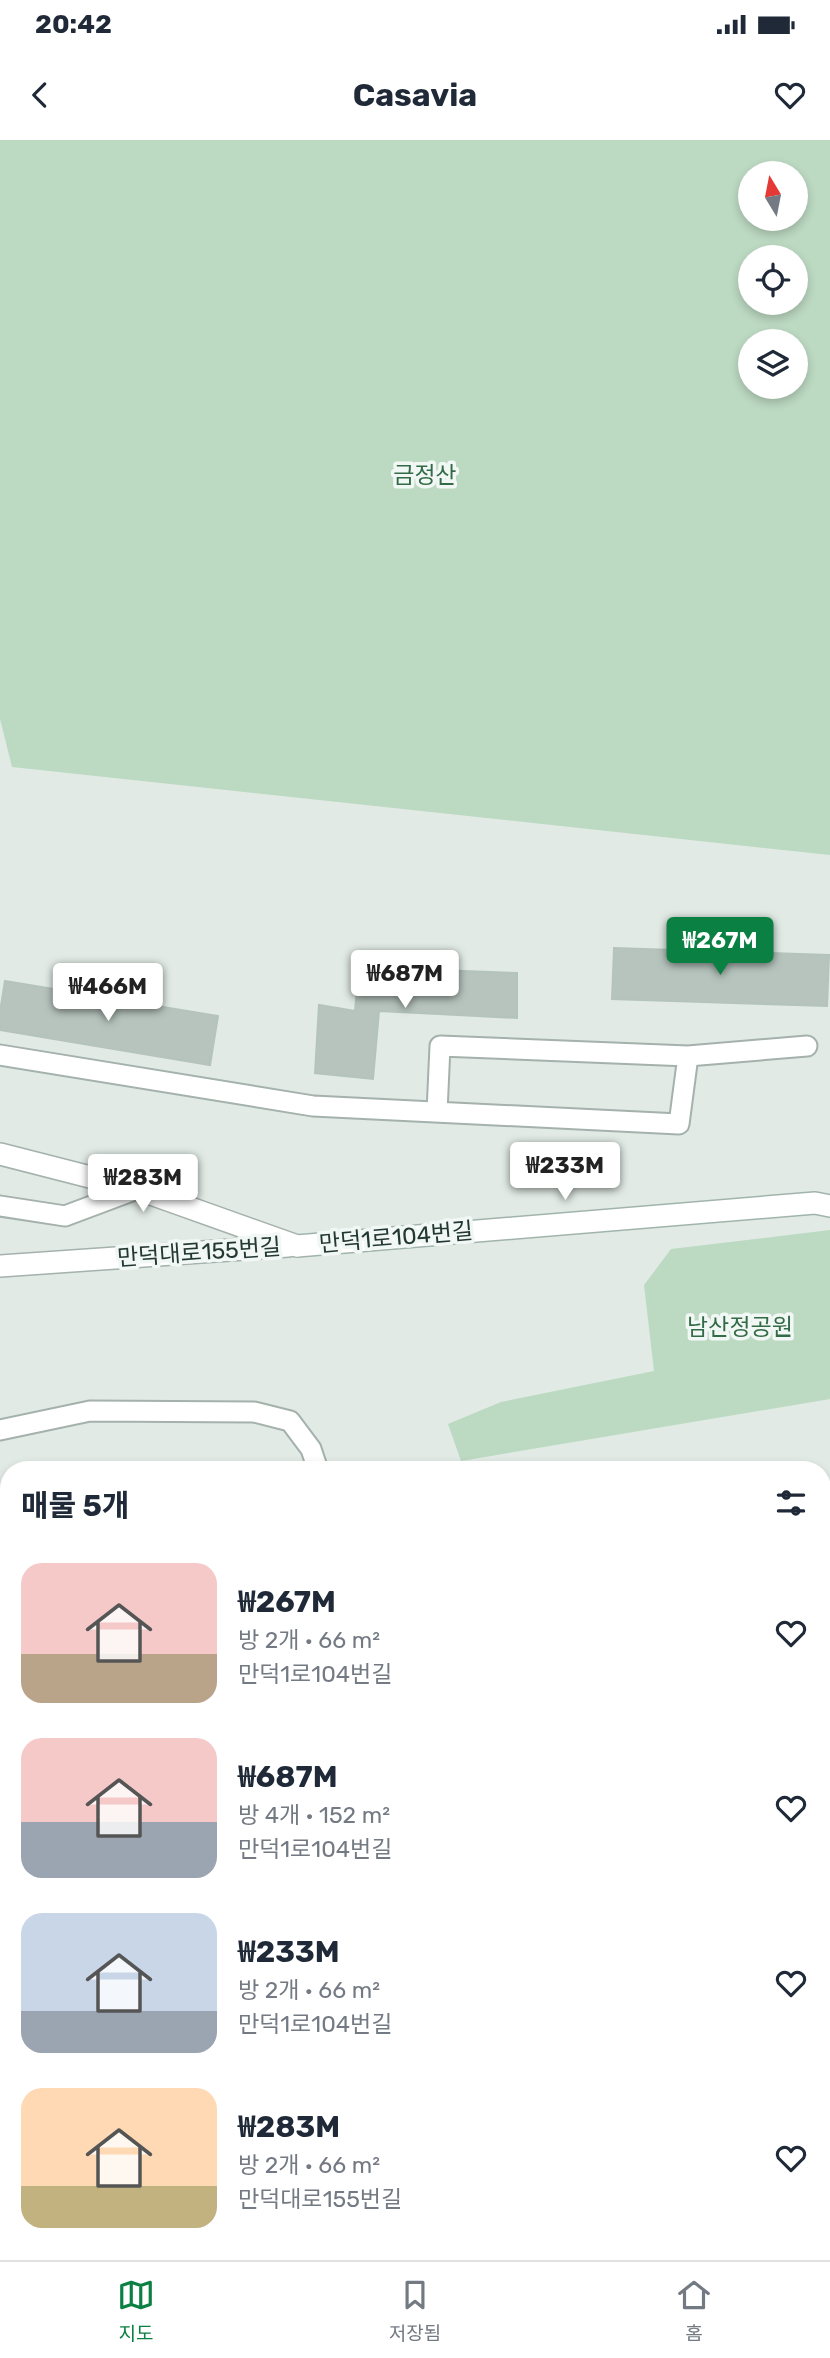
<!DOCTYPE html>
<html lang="ko">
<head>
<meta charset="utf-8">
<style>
	body { margin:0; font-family:Rubik,"Noto Sans KR",sans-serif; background:#f6f6f7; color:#1f2937; height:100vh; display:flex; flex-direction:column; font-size:26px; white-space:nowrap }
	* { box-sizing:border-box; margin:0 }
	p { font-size:23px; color:#747a83 }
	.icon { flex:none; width:38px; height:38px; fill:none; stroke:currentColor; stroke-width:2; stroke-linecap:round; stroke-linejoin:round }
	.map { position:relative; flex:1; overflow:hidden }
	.panel { position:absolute; left:0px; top:1321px; width:831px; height:800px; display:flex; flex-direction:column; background:#fff; border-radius:28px 28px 0 0; box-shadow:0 4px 10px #0003 }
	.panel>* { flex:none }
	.needle { width:46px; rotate:350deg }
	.buttons { position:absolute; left:738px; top:21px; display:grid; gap:14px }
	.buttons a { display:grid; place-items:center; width:70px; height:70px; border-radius:50%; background:#fff; box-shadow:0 4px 10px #0003; font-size:35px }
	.price { position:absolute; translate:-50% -60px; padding:0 16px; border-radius:7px; background:#fff; color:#222; font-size:23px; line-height:46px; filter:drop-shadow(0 2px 4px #0008) }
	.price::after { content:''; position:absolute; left:50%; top:42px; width:21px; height:16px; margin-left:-10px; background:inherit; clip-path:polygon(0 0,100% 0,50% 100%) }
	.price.active { background:#0b8043; color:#fff }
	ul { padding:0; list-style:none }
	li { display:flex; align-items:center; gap:21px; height:175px; padding:0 21px }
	li span { display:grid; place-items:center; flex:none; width:196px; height:140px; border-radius:21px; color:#555 }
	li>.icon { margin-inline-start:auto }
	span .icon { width:84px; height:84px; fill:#fffc; stroke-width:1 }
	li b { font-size:30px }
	h2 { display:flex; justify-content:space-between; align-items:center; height:84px; padding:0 21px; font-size:30px }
	.status { display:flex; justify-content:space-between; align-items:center; height:49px; padding:0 35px; background:#fff; direction:ltr }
	.status svg { height:19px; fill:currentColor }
	header { display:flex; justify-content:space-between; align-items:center; height:91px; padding:0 21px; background:#fff; font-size:32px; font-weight:700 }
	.dock { display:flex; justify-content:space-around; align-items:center; height:98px; border-top:2px solid #e0e1e3; background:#fff; font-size:19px; color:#747a83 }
	.dock a { display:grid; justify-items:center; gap:4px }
	.dock .active { color:#0b8043 }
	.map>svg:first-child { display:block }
</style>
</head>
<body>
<div class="status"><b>20:42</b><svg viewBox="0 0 49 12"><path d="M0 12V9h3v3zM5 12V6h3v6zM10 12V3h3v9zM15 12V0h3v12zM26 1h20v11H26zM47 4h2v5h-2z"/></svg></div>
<header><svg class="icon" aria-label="back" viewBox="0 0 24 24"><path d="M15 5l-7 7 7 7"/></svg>Casavia<svg class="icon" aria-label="heart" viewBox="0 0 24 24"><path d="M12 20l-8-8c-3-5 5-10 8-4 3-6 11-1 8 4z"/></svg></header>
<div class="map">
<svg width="830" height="2120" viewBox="0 0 830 2120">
	<rect width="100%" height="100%" fill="#e1eae5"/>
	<path fill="#bcd9c2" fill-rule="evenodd" d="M 0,0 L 830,0 L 830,715 L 12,627 L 0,579 ZM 751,33 L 796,33 L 796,79 L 751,79 ZM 751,117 L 796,117 L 796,163 L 751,163 ZM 751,201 L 796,201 L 796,247 L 751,247 Z
		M 830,1090 L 830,1259 L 461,1321 L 448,1284 L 501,1262 L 654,1231 L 644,1145 L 671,1109 Z"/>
	<path fill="#b7c4be" stroke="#b4c3bc" stroke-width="2" d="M 614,808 L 829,815 L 827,866 L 612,859 Z
		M 359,827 L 517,833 L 517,878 L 379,871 L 373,939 L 315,933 L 319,865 L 355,871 Z
		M 5,841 L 218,876 L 210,925 L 0,890 L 0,872 Z"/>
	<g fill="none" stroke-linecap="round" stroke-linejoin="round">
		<g stroke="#a4b1ac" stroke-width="23">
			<path id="lane" d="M 0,915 L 313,966 L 679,984 L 688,916 L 807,906
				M 437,972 L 440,906 L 688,916
				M 0,1066 L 65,1076 L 137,1049
				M 0,1290 L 90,1271 L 254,1272 L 290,1281 L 311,1309 L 318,1330
				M 0,1409 L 9,1407
				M 0,1505 L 9,1503
				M 822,1520 L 830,1510"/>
		</g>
		<g stroke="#a4b1ac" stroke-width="24">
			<path id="street" d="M 0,1014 L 137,1049 L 297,1106
				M 0,1126 L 288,1106
				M 822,1527 L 830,1526
				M 0,1668 L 9,1666
				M 822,1745 L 830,1744
				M 0,1911 L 9,1909"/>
		</g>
		<g stroke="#a1b4ac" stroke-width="24">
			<path id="secondary" d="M 297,1106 L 815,1063 L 830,1066
				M 822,1893 L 830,1891
				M 0,2099 L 9,2097
				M 485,2112 L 486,2120"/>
		</g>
		<g stroke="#c1c7c6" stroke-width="24">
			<path id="highway" d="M 822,1576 L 830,1575
				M 822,1610 L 830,1609
				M 0,1738 L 9,1737
				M 0,1776 L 9,1774"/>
		</g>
		<use href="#lane" stroke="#fff" stroke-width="19"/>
		<use href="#street" stroke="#fff" stroke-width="21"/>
		<use href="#secondary" stroke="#fff" stroke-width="21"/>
		<use href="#highway" stroke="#326155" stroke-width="21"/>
	</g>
	<g text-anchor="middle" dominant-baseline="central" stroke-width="7" stroke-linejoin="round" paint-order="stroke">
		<g font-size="23" fill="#326b45" stroke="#f1f7f4">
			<text x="425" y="335">금정산</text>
			<text x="740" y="1187">남산정공원</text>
		</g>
		<g font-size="23" fill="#233832" stroke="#f1f7f4">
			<text transform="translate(396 1097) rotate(-5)">만덕1로104번길</text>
			<text transform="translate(199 1112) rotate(-4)">만덕대로155번길</text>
		</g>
	</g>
</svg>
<div class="buttons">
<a><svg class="needle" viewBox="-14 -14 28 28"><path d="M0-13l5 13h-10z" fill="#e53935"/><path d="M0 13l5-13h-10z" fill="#747a83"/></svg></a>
<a><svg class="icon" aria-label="locate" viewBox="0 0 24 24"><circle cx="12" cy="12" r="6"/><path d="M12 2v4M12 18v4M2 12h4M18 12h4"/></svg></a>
<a><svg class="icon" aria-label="layers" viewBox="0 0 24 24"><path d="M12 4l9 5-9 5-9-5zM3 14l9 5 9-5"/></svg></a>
</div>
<b class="price active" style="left:720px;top:837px">₩267M</b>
<b class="price" style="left:405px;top:870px">₩687M</b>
<b class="price" style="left:108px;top:883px">₩466M</b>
<b class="price" style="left:565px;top:1062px">₩233M</b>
<b class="price" style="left:143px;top:1074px">₩283M</b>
<section class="panel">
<h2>매물 5개<svg class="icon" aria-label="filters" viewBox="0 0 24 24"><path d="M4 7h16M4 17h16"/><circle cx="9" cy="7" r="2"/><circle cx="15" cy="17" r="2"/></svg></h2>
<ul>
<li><span style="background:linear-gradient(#f6c9c9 65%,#b9a48a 0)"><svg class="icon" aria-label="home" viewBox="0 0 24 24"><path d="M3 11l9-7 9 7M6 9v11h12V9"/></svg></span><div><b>₩267M</b><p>방 2개 · 66 m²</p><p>만덕1로104번길</p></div><svg class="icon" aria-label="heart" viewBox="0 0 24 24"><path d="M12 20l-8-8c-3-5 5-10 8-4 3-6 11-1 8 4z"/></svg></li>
<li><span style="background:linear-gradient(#f6c9c9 60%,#9aa5b1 0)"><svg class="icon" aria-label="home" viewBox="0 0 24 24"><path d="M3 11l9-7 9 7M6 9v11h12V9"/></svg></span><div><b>₩687M</b><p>방 4개 · 152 m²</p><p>만덕1로104번길</p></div><svg class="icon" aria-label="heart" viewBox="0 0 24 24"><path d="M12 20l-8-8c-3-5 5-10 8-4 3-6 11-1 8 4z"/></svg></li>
<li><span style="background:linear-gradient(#c9d6e8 70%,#9aa5b1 0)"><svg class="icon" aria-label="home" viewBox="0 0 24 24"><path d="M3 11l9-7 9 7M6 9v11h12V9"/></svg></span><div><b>₩233M</b><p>방 2개 · 66 m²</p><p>만덕1로104번길</p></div><svg class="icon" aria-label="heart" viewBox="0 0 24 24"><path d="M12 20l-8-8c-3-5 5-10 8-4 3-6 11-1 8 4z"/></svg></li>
<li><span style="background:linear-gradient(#ffd9b3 70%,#c2b280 0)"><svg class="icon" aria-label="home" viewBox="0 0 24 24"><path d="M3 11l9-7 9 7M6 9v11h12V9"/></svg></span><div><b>₩283M</b><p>방 2개 · 66 m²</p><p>만덕대로155번길</p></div><svg class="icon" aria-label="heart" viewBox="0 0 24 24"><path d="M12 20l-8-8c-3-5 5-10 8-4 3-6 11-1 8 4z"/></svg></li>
</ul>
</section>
</div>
<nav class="dock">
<a class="active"><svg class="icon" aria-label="map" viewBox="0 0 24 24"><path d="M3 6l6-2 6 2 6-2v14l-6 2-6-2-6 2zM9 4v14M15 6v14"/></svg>지도</a>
<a><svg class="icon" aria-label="saved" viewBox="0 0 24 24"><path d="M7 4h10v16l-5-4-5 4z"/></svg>저장됨</a>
<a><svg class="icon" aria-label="home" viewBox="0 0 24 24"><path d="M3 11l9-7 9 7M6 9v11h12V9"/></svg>홈</a>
</nav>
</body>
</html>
